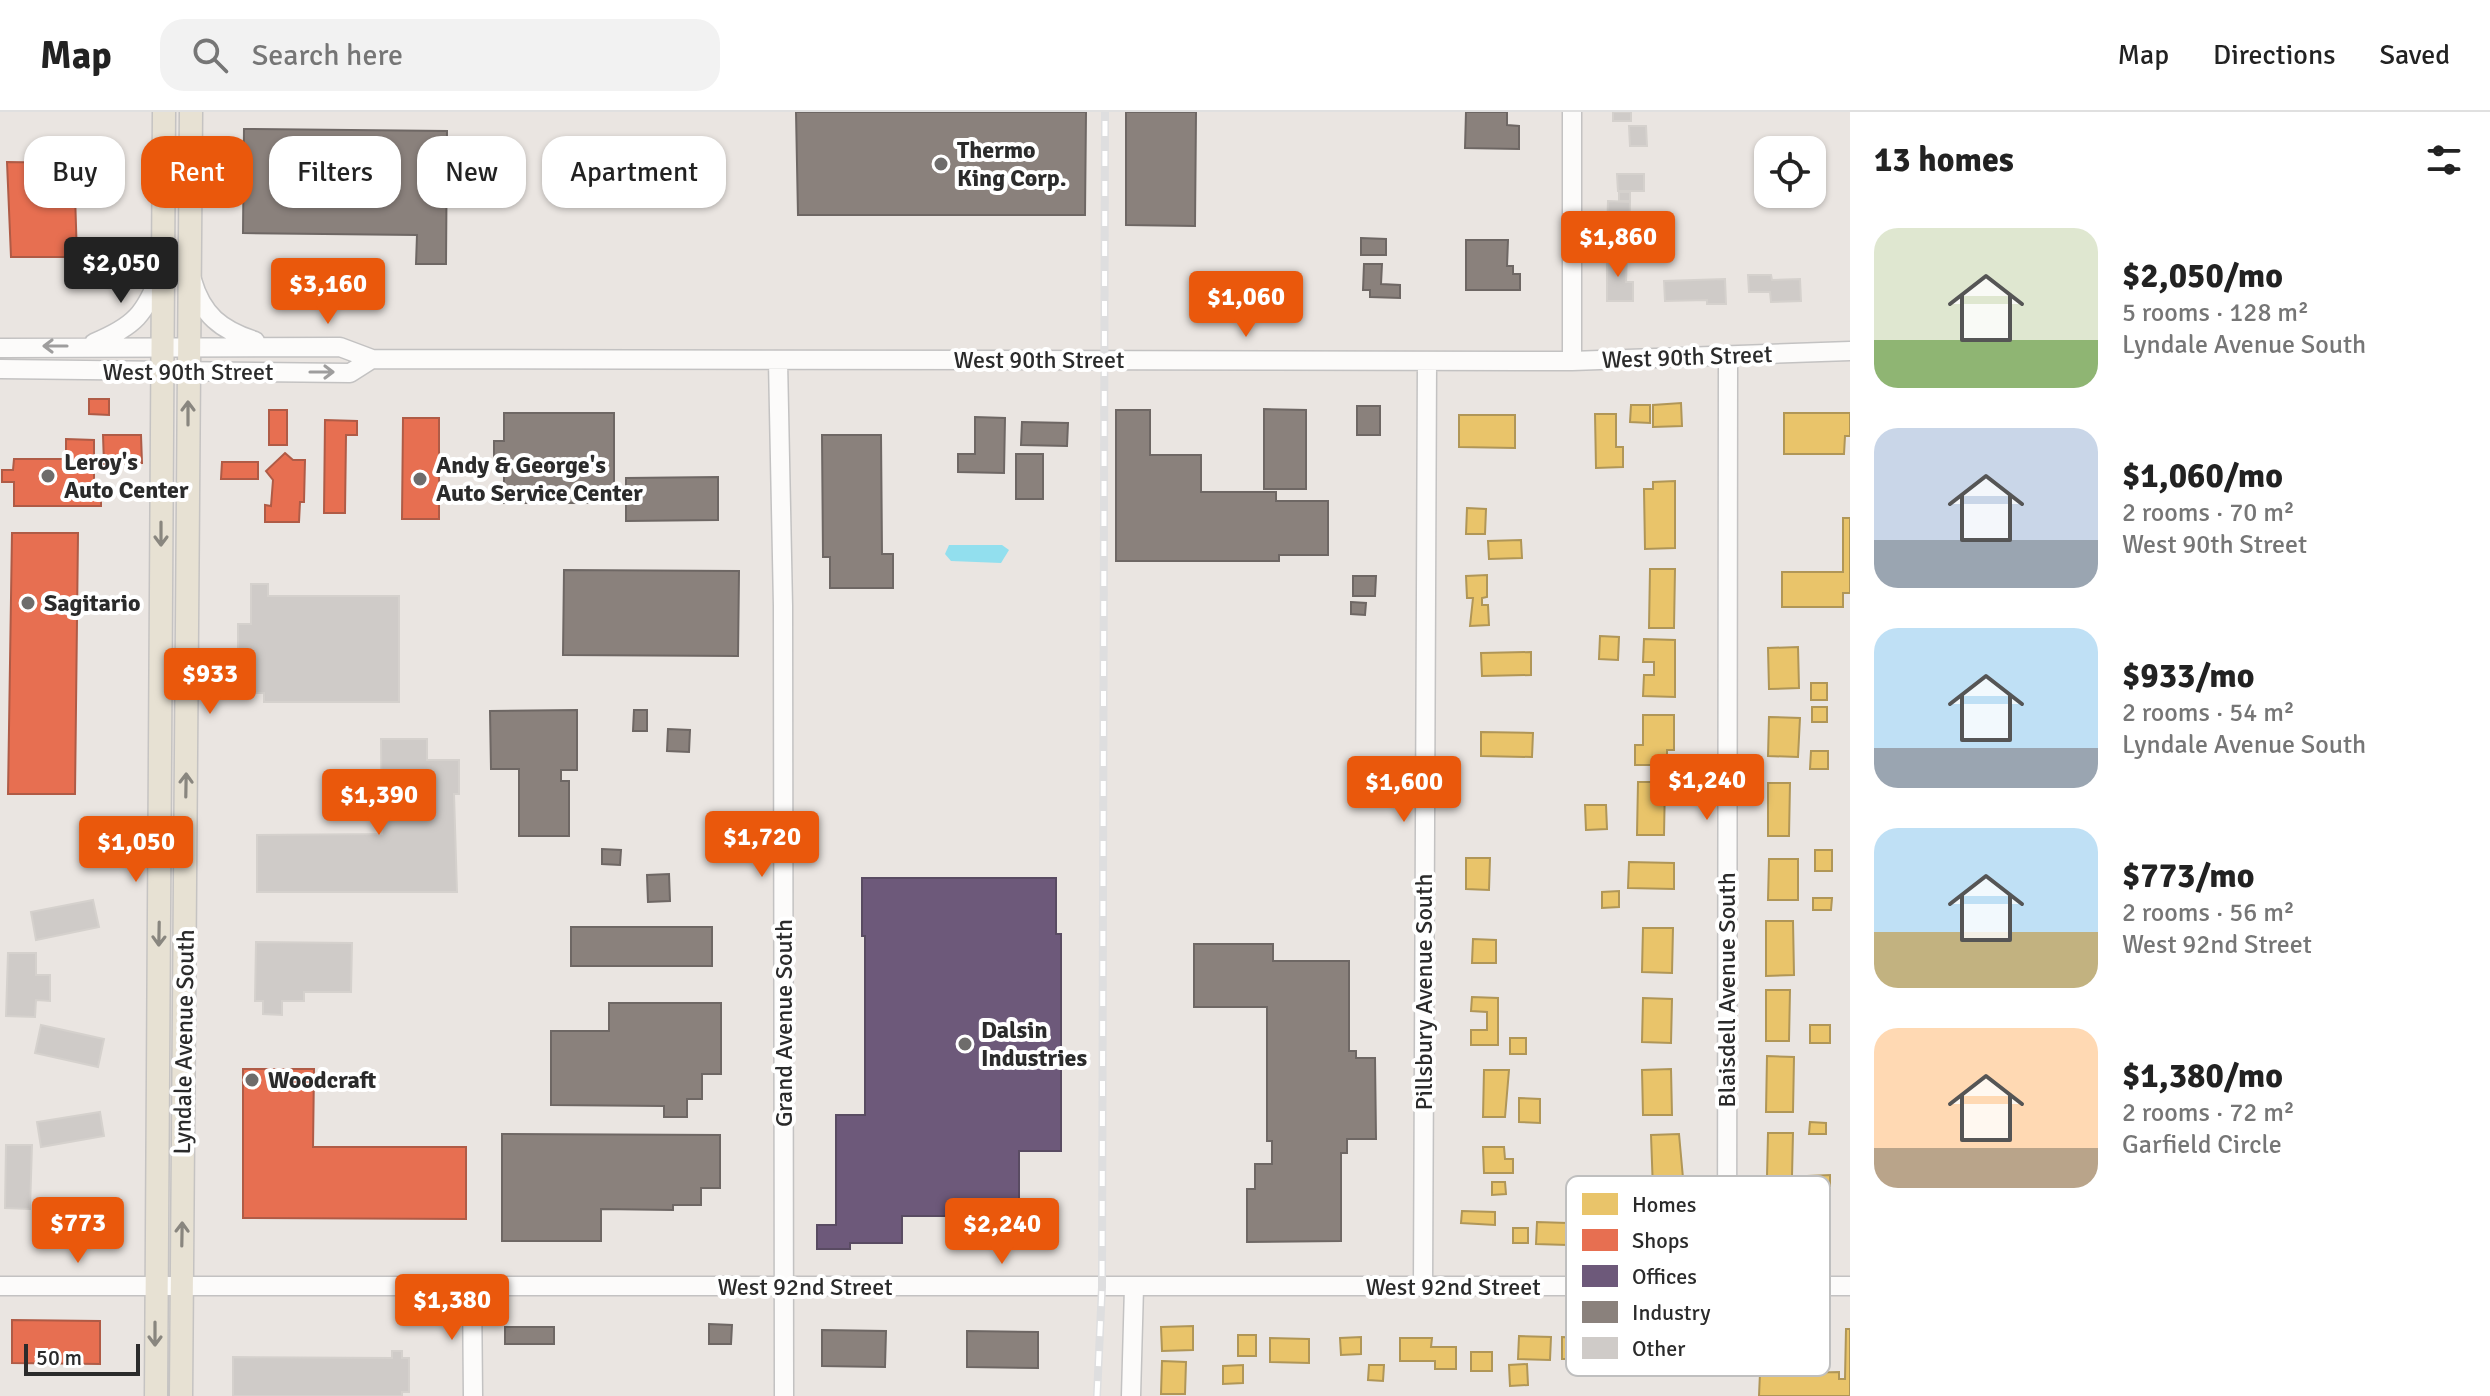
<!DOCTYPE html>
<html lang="en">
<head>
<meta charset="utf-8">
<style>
	body { margin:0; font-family:Signika,sans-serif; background:#f2f2f2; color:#222; height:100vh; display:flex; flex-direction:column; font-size:30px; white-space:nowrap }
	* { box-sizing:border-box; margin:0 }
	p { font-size:26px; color:#767676 }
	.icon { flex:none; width:44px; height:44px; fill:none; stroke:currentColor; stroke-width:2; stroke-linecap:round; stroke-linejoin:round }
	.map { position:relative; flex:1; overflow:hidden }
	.side { display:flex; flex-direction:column; background:#fff; width:640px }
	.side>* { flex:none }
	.guide { position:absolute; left:24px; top:24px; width:760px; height:72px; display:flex; gap:16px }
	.controls { position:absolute; left:1754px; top:24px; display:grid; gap:16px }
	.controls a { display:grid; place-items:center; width:72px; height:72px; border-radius:16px; background:#fff; box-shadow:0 2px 6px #0004; font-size:40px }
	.scale { position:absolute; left:24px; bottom:20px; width:116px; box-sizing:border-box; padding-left:8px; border:4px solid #2b2b2b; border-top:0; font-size:22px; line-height:28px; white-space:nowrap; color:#2b2b2b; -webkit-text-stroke:6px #fff; paint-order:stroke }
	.price { position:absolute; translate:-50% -68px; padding:0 18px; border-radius:8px; background:#ea580c; color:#fff; font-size:26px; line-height:52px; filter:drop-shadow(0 2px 4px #0008) }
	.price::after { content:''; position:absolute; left:50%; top:48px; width:24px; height:18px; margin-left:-12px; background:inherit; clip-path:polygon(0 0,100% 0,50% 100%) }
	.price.selected { background:#222; color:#fff }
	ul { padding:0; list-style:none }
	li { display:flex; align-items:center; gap:24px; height:200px; padding:0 24px }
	li span { display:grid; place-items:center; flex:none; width:224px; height:160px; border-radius:24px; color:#555 }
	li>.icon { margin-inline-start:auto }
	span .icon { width:96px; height:96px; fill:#fffc; stroke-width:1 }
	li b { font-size:34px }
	h2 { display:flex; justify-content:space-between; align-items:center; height:96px; padding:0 24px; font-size:34px }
	.chip { padding:0 28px; border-radius:24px; background:#fff; box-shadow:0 2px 6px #0004; font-size:28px; line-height:72px }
	.chip.selected { background:#ea580c; color:#fff }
	header { display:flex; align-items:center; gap:48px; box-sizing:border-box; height:112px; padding:0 40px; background:#fff; border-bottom:2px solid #e0e0e0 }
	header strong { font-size:38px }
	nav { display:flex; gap:44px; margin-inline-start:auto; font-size:28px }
	.search { width:560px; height:72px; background:#f2f2f2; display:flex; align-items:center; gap:20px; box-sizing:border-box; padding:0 28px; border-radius:24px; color:#767676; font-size:30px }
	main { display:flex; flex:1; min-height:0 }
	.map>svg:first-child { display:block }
</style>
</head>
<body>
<header>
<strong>Map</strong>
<div class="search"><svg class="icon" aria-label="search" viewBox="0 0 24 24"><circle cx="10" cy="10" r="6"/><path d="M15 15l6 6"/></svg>Search here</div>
<nav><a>Map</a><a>Directions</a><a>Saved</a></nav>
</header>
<main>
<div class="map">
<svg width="1850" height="1284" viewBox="0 0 1850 1284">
	<rect width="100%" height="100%" fill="#eae5e1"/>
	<path fill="#92dfee" d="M 949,433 L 1002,433 L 1009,438 L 1001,451 L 951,449 L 945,442 Z"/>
	<path fill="#e9c46a" stroke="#b09657" stroke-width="2" d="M 1681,291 L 1682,314 L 1653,315 L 1653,293 Z
		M 1631,293 L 1650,293 L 1650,311 L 1630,310 Z
		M 1784,301 L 1850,301 L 1850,324 L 1845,324 L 1844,342 L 1784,342 Z
		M 1595,302 L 1616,302 L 1616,335 L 1623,335 L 1623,355 L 1596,356 Z
		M 1459,303 L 1515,303 L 1515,336 L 1459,335 Z
		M 1675,369 L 1675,436 L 1645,437 L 1644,377 L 1653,377 L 1653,370 Z
		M 1467,396 L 1486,397 L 1485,422 L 1466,422 Z
		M 1843,406 L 1850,406 L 1850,481 L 1843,481 L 1843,495 L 1782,495 L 1782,460 L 1843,460 Z
		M 1521,428 L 1522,446 L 1489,447 L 1488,429 Z
		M 1650,457 L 1675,457 L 1674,516 L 1649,516 Z
		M 1487,463 L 1487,485 L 1482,486 L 1482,493 L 1488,493 L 1489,513 L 1470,514 L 1473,486 L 1467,486 L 1466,464 Z
		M 1600,524 L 1619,525 L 1618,548 L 1599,547 Z
		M 1644,527 L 1675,528 L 1675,585 L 1643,584 L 1644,563 L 1654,563 L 1654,550 L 1643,550 Z
		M 1798,535 L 1799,576 L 1769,577 L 1768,536 Z
		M 1531,540 L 1531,563 L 1482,564 L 1481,541 Z
		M 1811,571 L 1827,571 L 1827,588 L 1811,588 Z
		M 1812,595 L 1827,595 L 1827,610 L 1812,610 Z
		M 1643,603 L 1674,603 L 1674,638 L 1667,638 L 1667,653 L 1635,653 L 1635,633 L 1643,633 Z
		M 1769,605 L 1800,606 L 1798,645 L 1768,644 Z
		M 1481,620 L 1533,621 L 1532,645 L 1481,644 Z
		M 1811,639 L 1828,639 L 1828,657 L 1810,657 Z
		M 1638,670 L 1665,670 L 1664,723 L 1637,723 Z
		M 1768,671 L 1790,671 L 1789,724 L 1768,724 Z
		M 1585,693 L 1606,693 L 1607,717 L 1586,718 Z
		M 1815,738 L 1832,738 L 1832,759 L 1815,759 Z
		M 1466,746 L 1490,746 L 1489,778 L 1466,777 Z
		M 1769,747 L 1798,747 L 1798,788 L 1768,788 Z
		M 1629,750 L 1674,751 L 1674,777 L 1628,776 Z
		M 1619,779 L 1619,795 L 1602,796 L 1602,780 Z
		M 1813,786 L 1832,786 L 1831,798 L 1813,798 Z
		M 1766,809 L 1793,809 L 1794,863 L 1766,864 Z
		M 1643,816 L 1673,816 L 1672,861 L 1642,860 Z
		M 1473,827 L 1496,828 L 1496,851 L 1472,851 Z
		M 1766,878 L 1790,878 L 1789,929 L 1766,929 Z
		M 1472,885 L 1498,886 L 1498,933 L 1471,933 L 1471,918 L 1487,918 L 1487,900 L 1471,899 Z
		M 1643,886 L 1672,887 L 1671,931 L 1642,930 Z
		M 1810,913 L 1830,913 L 1830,931 L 1810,931 Z
		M 1510,926 L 1526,926 L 1526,942 L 1510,942 Z
		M 1767,944 L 1794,945 L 1793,1000 L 1766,1000 Z
		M 1671,957 L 1672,1003 L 1643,1003 L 1642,958 Z
		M 1484,958 L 1509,958 L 1505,1005 L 1483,1005 Z
		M 1519,986 L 1540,987 L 1540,1011 L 1519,1010 Z
		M 1810,1010 L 1826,1011 L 1826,1022 L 1809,1022 Z
		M 1768,1021 L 1793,1021 L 1792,1064 L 1767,1064 Z
		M 1679,1022 L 1684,1077 L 1653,1078 L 1651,1023 Z
		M 1483,1035 L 1504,1035 L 1505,1047 L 1513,1047 L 1513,1061 L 1484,1061 Z
		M 1830,1063 L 1830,1074 L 1808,1075 L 1808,1064 Z
		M 1492,1070 L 1505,1070 L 1506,1082 L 1492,1083 Z
		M 1462,1099 L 1495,1100 L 1495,1113 L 1461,1111 Z
		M 1537,1110 L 1567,1111 L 1567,1133 L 1536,1132 Z
		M 1513,1116 L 1528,1116 L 1528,1131 L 1513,1131 Z
		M 1193,1214 L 1193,1238 L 1162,1239 L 1161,1215 Z
		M 1846,1217 L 1850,1217 L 1850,1284 L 1759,1284 L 1760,1261 L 1788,1261 L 1789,1254 L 1793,1254 L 1793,1245 L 1770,1245 L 1771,1219 L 1823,1220 L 1823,1245 L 1801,1244 L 1801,1261 L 1839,1260 L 1839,1267 L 1845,1267 Z
		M 1238,1223 L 1256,1223 L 1256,1244 L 1238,1244 Z
		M 1519,1224 L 1551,1225 L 1550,1248 L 1518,1247 Z
		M 1361,1225 L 1361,1242 L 1341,1243 L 1340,1226 Z
		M 1562,1225 L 1619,1227 L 1619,1247 L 1562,1247 Z
		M 1270,1226 L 1309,1227 L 1309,1251 L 1270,1250 Z
		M 1400,1226 L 1432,1226 L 1431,1235 L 1456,1235 L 1456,1257 L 1435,1257 L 1435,1249 L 1400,1249 Z
		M 1471,1240 L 1492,1240 L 1492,1259 L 1471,1259 Z
		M 1162,1249 L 1186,1250 L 1185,1282 L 1161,1282 Z
		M 1527,1252 L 1528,1273 L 1510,1274 L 1509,1253 Z
		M 1243,1253 L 1243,1271 L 1223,1272 L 1223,1254 Z
		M 1369,1253 L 1384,1253 L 1383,1269 L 1368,1268 Z"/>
	<path fill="#e76f51" stroke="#af5b46" stroke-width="2" d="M 7,50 L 74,51 L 77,145 L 11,145 Z
		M 89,287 L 109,287 L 109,303 L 89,302 Z
		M 269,298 L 287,298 L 287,333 L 269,333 Z
		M 403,306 L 439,306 L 439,407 L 402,407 Z
		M 325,308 L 357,309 L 357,323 L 346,323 L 345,401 L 324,401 Z
		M 103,323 L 141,323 L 142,351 L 104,352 Z
		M 66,327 L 94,328 L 94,371 L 101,371 L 101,394 L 14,394 L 14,370 L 2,370 L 2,358 L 13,358 L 14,347 L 66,347 Z
		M 285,341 L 293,348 L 305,348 L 304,390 L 300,390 L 299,410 L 265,410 L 265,393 L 271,394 L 273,368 L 266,359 Z
		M 222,350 L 258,350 L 258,367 L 221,367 Z
		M 12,421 L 78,421 L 75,682 L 8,682 Z
		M 243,957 L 314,957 L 313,1035 L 466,1035 L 466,1107 L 243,1106 Z
		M 12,1208 L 100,1209 L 100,1252 L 12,1251 Z"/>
	<path fill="#6d597a" stroke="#594b62" stroke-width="2" d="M 862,766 L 1056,766 L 1056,822 L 1061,822 L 1061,1039 L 1019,1039 L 1019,1104 L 902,1104 L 902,1131 L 850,1131 L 850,1137 L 817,1137 L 817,1113 L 836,1113 L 836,1003 L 865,1003 L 865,824 L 862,824 Z"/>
	<path fill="#8a817c" stroke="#6e6764" stroke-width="2" d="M 796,0 L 1086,0 L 1085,103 L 798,103 Z
		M 1126,0 L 1196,0 L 1195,114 L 1126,113 Z
		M 1466,0 L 1507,0 L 1507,13 L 1519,14 L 1519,37 L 1465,36 Z
		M 244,17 L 447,19 L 446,152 L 416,152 L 417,123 L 243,121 Z
		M 1361,126 L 1386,127 L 1386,143 L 1361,143 Z
		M 1466,128 L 1508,128 L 1507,154 L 1513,154 L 1513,162 L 1520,162 L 1520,178 L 1466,178 Z
		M 1364,152 L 1382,152 L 1381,172 L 1400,173 L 1400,186 L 1370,185 L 1370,178 L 1363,178 Z
		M 1357,294 L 1380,294 L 1380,323 L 1357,323 Z
		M 1264,297 L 1306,298 L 1306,377 L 1264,377 Z
		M 1116,298 L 1150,298 L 1150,343 L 1201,343 L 1201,380 L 1276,380 L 1276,389 L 1328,389 L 1328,443 L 1279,443 L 1279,449 L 1116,449 Z
		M 504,301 L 614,301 L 614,391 L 504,391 L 504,358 L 494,358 L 494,329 L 504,329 Z
		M 975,305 L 1005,306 L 1004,361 L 958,360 L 958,342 L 975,342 Z
		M 1022,310 L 1068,311 L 1067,334 L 1021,333 Z
		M 822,323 L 881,323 L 882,442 L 893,442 L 893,476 L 830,476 L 830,445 L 823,445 Z
		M 1016,342 L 1043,342 L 1043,387 L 1016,387 Z
		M 718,365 L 718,408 L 626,409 L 626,366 Z
		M 564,458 L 739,459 L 738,544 L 563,543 Z
		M 1353,464 L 1376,464 L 1375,484 L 1353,484 Z
		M 1351,490 L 1366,491 L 1365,503 L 1351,502 Z
		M 577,598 L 577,658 L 561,658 L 561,669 L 569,669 L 569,724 L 519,724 L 519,657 L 491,657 L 490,599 Z
		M 634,598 L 647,598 L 647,619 L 633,619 Z
		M 668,617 L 690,618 L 689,640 L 667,639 Z
		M 602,737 L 621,738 L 620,753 L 602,752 Z
		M 669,762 L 670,789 L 648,790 L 647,763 Z
		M 571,815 L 712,815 L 712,854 L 571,854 Z
		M 1194,832 L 1273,832 L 1273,849 L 1349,849 L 1349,939 L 1356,939 L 1356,946 L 1375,946 L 1376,1027 L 1347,1027 L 1347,1041 L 1341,1041 L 1341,1129 L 1247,1130 L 1247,1077 L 1255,1077 L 1255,1052 L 1272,1052 L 1272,1029 L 1267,1029 L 1267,895 L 1194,895 Z
		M 609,891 L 721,891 L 721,962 L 702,962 L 702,987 L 687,987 L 687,1005 L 664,1005 L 664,994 L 551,993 L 551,919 L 609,919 Z
		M 502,1022 L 720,1023 L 720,1076 L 701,1076 L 701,1093 L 673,1093 L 673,1098 L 601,1097 L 601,1129 L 502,1129 Z
		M 709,1212 L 732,1213 L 731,1232 L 709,1232 Z
		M 505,1215 L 554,1215 L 554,1232 L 505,1232 Z
		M 822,1218 L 886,1219 L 885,1255 L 822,1254 Z
		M 967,1219 L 1038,1220 L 1038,1256 L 967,1255 Z"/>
	<path fill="#cfcbc8" stroke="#d5d1cd" stroke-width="2" d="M 1613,0 L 1631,0 L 1631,9 L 1613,9 Z
		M 1629,14 L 1646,14 L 1647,34 L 1630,34 Z
		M 1617,62 L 1644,62 L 1644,79 L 1618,79 Z
		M 1619,80 L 1630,80 L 1630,89 L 1619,89 Z
		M 1608,89 L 1630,90 L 1629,122 L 1607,121 Z
		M 1607,141 L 1627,141 L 1626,170 L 1633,170 L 1633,189 L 1607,189 Z
		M 1748,163 L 1771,163 L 1772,168 L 1800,167 L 1801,189 L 1771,190 L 1770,180 L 1749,180 Z
		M 1725,167 L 1726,192 L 1707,192 L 1707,188 L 1665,189 L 1664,169 Z
		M 251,472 L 268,472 L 268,484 L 399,484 L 399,590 L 264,590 L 264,581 L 238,581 L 238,512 L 251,512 Z
		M 381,627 L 427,627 L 427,648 L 459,648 L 459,682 L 454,682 L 457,780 L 257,780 L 257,723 L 382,722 Z
		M 93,788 L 99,815 L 36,828 L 31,800 Z
		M 256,830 L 352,831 L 351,880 L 304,880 L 304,889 L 282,889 L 282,903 L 263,902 L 263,889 L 255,889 Z
		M 8,841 L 36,841 L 36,863 L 50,863 L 50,889 L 36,888 L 35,905 L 6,904 Z
		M 41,913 L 104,927 L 98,955 L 35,941 Z
		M 100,1000 L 104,1024 L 41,1035 L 37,1010 Z
		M 6,1033 L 32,1033 L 30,1097 L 5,1096 Z
		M 40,1095 L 103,1107 L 99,1131 L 36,1120 Z
		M 392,1239 L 402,1239 L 402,1246 L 409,1246 L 409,1280 L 402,1280 L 402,1284 L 233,1284 L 233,1245 L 392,1246 Z"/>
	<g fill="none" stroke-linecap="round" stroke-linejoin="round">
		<g stroke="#c3c2c2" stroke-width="21">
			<path id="minor" d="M 1572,0 L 1572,249
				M 192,168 C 202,203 221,218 255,229
				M 94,231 C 135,214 145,202 161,161
				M 0,236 L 340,235 L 372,247 L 1572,249 L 1850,239
				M 778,249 L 783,494 L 784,1284
				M 0,257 L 350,261 L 372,247
				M 0,1174 L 1850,1174
				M 1727,1174 L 1728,245
				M 472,1175 L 473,1284
				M 1423,1175 L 1427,249
				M 1131,1284 L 1134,1175"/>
		</g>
		<g stroke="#c5c3c2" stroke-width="25">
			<path id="major" d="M 156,1284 L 164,0
				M 181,1284 L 191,0"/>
		</g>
		<use href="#minor" stroke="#fcfbfa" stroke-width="18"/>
		<use href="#major" stroke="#e7e1d3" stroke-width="22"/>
		<g stroke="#dededf" stroke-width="8">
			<path id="rail" d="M 1097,1284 L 1102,1175 L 1105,0"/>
		</g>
		<use href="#rail" stroke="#fff" stroke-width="5" stroke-dasharray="15" stroke-linecap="butt"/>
	</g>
	<defs><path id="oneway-shaft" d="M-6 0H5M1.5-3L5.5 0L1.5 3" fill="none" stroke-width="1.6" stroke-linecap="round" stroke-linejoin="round" transform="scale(2)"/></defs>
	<g stroke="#9e9d9d">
		<use href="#oneway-shaft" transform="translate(55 234) rotate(180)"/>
		<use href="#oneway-shaft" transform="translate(322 260)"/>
	</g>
	<g stroke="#89867f">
		<use href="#oneway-shaft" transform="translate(188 301) rotate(-90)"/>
		<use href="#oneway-shaft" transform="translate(161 422) rotate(90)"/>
		<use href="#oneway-shaft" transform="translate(186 673) rotate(-89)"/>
		<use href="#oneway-shaft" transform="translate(159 822) rotate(91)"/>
		<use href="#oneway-shaft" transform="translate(182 1122) rotate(-89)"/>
		<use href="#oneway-shaft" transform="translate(155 1222) rotate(90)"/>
	</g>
	<g fill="#6e6c6b" stroke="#fff" stroke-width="3">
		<circle cx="941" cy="52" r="8"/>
		<circle cx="48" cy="364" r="8"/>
		<circle cx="420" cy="367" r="8"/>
		<circle cx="28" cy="491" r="8"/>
		<circle cx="965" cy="932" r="8"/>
		<circle cx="252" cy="968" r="8"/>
	</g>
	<g text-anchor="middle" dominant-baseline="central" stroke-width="8" stroke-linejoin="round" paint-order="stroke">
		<g font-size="24" font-weight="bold" fill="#2b2b2b" stroke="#fff" text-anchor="start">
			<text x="957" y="38">Thermo<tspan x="957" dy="28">King Corp.</tspan></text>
			<text x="64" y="350">Leroy's<tspan x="64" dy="28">Auto Center</tspan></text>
			<text x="436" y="353">Andy &amp; George's<tspan x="436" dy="28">Auto Service Center</tspan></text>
			<text x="44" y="491">Sagitario</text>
			<text x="981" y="918">Dalsin<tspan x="981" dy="28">Industries</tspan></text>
			<text x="268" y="968">Woodcraft</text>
		</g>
		<g font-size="24" fill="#2b2b2b" stroke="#fff">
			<text transform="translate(1687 245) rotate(-2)">West 90th Street</text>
			<text x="1039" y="248">West 90th Street</text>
			<text x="188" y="260">West 90th Street</text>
			<text transform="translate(1727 878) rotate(-90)">Blaisdell Avenue South</text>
			<text transform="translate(1424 880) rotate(-90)">Pillsbury Avenue South</text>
			<text transform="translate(784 911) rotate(-90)">Grand Avenue South</text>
			<text transform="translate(184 930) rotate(-89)">Lyndale Avenue South</text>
			<text x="805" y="1175">West 92nd Street</text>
			<text x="1453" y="1175">West 92nd Street</text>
		</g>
	</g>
	<rect x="1566" y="1064" width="264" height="200" rx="12" fill="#fff" stroke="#bfbfbf" stroke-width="2"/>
	<rect x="1582" y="1081" width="36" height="22" fill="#e9c46a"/>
	<rect x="1582" y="1117" width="36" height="22" fill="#e76f51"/>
	<rect x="1582" y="1153" width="36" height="22" fill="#6d597a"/>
	<rect x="1582" y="1189" width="36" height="22" fill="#8a817c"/>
	<rect x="1582" y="1225" width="36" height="22" fill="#cfcbc8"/>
	<g font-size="22" fill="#2b2b2b">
		<text x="1632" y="1100">Homes</text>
		<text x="1632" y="1136">Shops</text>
		<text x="1632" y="1172">Offices</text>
		<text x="1632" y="1208">Industry</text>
		<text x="1632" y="1244">Other</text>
	</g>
</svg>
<div class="controls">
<a><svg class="icon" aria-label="locate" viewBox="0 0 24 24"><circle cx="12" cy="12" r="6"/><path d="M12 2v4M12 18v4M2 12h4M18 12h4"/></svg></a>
</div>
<div class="scale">50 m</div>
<b class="price" style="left:1618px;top:167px">$1,860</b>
<b class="price selected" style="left:121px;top:193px">$2,050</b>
<b class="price" style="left:328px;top:214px">$3,160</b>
<b class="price" style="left:1246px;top:227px">$1,060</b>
<b class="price" style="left:210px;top:604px">$933</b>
<b class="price" style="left:1707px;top:710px">$1,240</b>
<b class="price" style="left:1404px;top:712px">$1,600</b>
<b class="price" style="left:379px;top:725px">$1,390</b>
<b class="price" style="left:762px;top:767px">$1,720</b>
<b class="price" style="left:136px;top:772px">$1,050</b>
<b class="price" style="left:78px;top:1153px">$773</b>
<b class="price" style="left:1002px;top:1154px">$2,240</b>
<b class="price" style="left:452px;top:1230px">$1,380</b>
<div class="guide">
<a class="chip">Buy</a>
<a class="chip selected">Rent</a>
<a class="chip">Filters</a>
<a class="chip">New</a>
<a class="chip">Apartment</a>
</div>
</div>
<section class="side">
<h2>13 homes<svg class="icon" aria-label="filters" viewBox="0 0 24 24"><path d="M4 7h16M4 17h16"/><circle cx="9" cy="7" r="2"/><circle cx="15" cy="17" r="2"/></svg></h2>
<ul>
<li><span style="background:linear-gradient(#dfe7d0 70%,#8fb573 0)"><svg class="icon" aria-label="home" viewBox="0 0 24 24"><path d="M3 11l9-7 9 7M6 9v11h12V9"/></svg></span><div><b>$2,050/mo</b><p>5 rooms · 128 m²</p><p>Lyndale Avenue South</p></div></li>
<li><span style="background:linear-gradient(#c9d6e8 70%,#9aa5b1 0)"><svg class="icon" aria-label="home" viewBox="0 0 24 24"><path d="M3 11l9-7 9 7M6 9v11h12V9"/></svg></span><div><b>$1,060/mo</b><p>2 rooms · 70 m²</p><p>West 90th Street</p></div></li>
<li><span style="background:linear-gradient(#bfe0f5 75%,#9aa5b1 0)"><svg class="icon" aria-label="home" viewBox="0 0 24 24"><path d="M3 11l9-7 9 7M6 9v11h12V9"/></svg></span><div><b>$933/mo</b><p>2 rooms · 54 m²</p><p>Lyndale Avenue South</p></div></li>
<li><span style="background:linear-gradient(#bfe0f5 65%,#c2b280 0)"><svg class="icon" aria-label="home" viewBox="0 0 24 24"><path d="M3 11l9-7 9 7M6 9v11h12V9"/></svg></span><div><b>$773/mo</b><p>2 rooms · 56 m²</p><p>West 92nd Street</p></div></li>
<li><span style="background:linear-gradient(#ffd9b3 75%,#b9a48a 0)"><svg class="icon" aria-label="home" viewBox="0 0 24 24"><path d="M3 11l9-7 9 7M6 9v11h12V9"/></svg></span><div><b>$1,380/mo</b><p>2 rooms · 72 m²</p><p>Garfield Circle</p></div></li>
</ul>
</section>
</main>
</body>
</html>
